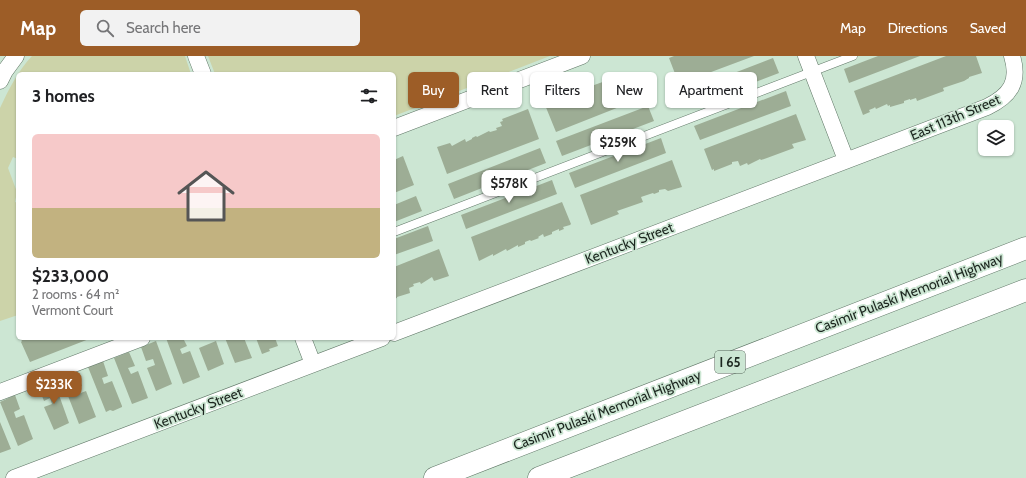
<!DOCTYPE html>
<html lang="en">
<head>
<meta charset="utf-8">
<style>
	body { margin:0; font-family:Cabin,sans-serif; background:#f2f2f2; color:#202124; height:100vh; display:flex; flex-direction:column; font-size:15px; white-space:nowrap }
	* { box-sizing:border-box; margin:0 }
	p { font-size:13px; color:#757577 }
	.icon { flex:none; width:22px; height:22px; fill:none; stroke:currentColor; stroke-width:2; stroke-linecap:round; stroke-linejoin:round }
	.map { position:relative; flex:1; overflow:hidden }
	.sheet { position:absolute; left:16px; top:16px; width:380px; height:268px; display:flex; flex-direction:column; background:#fff; border-radius:6px; box-shadow:0 1px 3px #0004 }
	.sheet>* { flex:none }
	.guide { position:absolute; left:408px; top:16px; width:380px; height:36px; display:flex; gap:8px }
	.controls { position:absolute; left:978px; top:64px; display:grid; gap:8px }
	.controls a { display:grid; place-items:center; width:36px; height:36px; border-radius:6px; background:#fff; box-shadow:0 1px 3px #0004; font-size:20px }
	.price { position:absolute; translate:-50% -34px; padding:0 9px; border-radius:8px; background:#fff; color:#222; font-size:13px; line-height:26px; filter:drop-shadow(0 1px 2px #0008) }
	.price::after { content:''; position:absolute; left:50%; top:24px; width:12px; height:9px; margin-left:-6px; background:inherit; clip-path:polygon(0 0,100% 0,50% 100%) }
	.price.on { background:#9d5d27; color:#fff }
	ul { padding:0; list-style:none }
	li { display:grid; align-content:center; gap:8px; height:212px; padding:0 16px }
	li+li { border-top:1px solid #e0e0e0 }
	li span { display:grid; place-items:center; height:124px; border-radius:6px; color:#555 }
	li>.icon { margin-inline-start:auto }
	span .icon { width:72px; height:72px; fill:#fffc; stroke-width:1 }
	li b { font-size:17px }
	h2 { display:flex; justify-content:space-between; align-items:center; height:48px; padding:0 16px; font-size:17px }
	.chip { padding:0 14px; border-radius:6px; background:#fff; box-shadow:0 1px 3px #0004; font-size:14px; line-height:36px }
	.chip.on { background:#9d5d27; color:#fff }
	header { display:flex; align-items:center; gap:24px; box-sizing:border-box; height:56px; padding:0 20px; background:#9d5d27; color:#fff }
	header strong { font-size:19px }
	nav { display:flex; gap:22px; margin-inline-start:auto; font-size:14px }
	.search { width:280px; height:36px; background:#f2f2f2; display:flex; align-items:center; gap:10px; box-sizing:border-box; padding:0 14px; border-radius:6px; color:#757577; font-size:15px }
	.map>svg:first-child { display:block }
</style>
</head>
<body>
<header>
<strong>Map</strong>
<div class="search"><svg class="icon" aria-label="search" viewBox="0 0 24 24"><circle cx="10" cy="10" r="6"/><path d="M15 15l6 6"/></svg>Search here</div>
<nav><a>Map</a><a>Directions</a><a>Saved</a></nav>
</header>
<div class="map">
<svg width="1026" height="422" viewBox="0 0 1026 422">
	<rect width="100%" height="100%" fill="#cce6d3"/>
	<path fill="#ccd3a9" d="M 32,0 L 185,0 L 191,18 L 18,18 L 18,90 L 16,94 L 18,95 L 18,103 L 13,101 L 8,112 L 17,136 L 15,146 L 18,147 L 18,259 L 0,265 L 0,52 C 9,33 17,16 32,0 Z
		M 208,0 L 550,0 L 394,60 L 394,18 L 215,18 Z"/>
	<path fill="#9dad95" d="M 674,0 L 754,0 L 679,28 L 669,2 Z
		M 878,0 L 920,0 L 849,27 L 844,13 Z
		M 946,0 L 976,0 L 982,17 L 969,21 L 969,22 L 964,25 L 943,32 L 944,35 L 917,45 L 916,42 L 910,44 L 910,43 L 904,45 L 904,47 L 890,51 L 890,49 L 888,50 L 887,48 L 876,53 L 875,51 L 874,52 L 869,54 L 870,56 L 863,59 L 854,35 Z
		M 773,2 L 779,17 L 688,52 L 682,37 Z
		M 639,18 L 647,40 L 556,76 L 545,49 L 560,44 L 562,49 L 585,40 L 583,33 L 611,23 L 613,29 L 632,22 L 631,20 Z
		M 786,35 L 791,50 L 700,84 L 694,70 Z
		M 648,50 L 654,65 L 562,100 L 556,85 Z
		M 528,53 L 539,83 L 447,118 L 437,91 L 450,87 L 452,90 L 465,83 L 466,86 L 472,83 L 472,82 L 476,80 L 477,81 L 489,75 L 490,76 L 497,74 L 496,72 L 502,70 L 500,66 L 503,65 L 502,63 Z
		M 796,58 L 806,84 L 792,88 L 794,92 L 767,102 L 761,104 L 760,103 L 748,109 L 747,107 L 740,110 L 738,105 L 732,106 L 732,108 L 714,115 L 714,113 L 712,114 L 704,93 Z
		M 661,82 L 666,97 L 575,132 L 569,117 Z
		M 540,92 L 546,107 L 454,143 L 448,128 Z
		M 403,100 L 414,129 L 394,137 L 394,104 Z
		M 672,104 L 682,131 L 668,135 L 665,133 L 659,134 L 659,136 L 654,138 L 653,137 L 641,141 L 643,146 L 617,155 L 619,158 L 591,169 L 580,139 Z
		M 552,124 L 557,138 L 466,173 L 461,159 Z
		M 416,140 L 422,155 L 394,166 L 394,149 Z
		M 562,146 L 571,168 L 570,169 L 563,171 L 564,173 L 559,175 L 559,173 L 552,176 L 552,178 L 544,181 L 543,178 L 538,181 L 539,182 L 531,185 L 530,184 L 525,186 L 525,188 L 518,191 L 518,189 L 507,195 L 506,193 L 493,200 L 493,198 L 479,205 L 471,181 Z
		M 428,170 L 433,185 L 394,199 L 394,183 Z
		M 439,193 L 449,220 L 434,225 L 432,221 L 421,228 L 420,226 L 413,228 L 414,230 L 409,232 L 410,237 L 397,241 L 397,242 L 394,243 L 394,211 Z
		M 20,282 L 89,282 L 89,283 L 30,306 L 21,286 L 22,285 Z
		M 166,282 L 183,282 L 187,290 L 180,293 L 182,298 L 190,295 L 200,321 L 183,328 Z
		M 225,282 L 244,282 L 252,302 L 235,307 Z
		M 256,282 L 275,282 L 278,290 L 269,293 L 270,295 L 262,298 Z
		M 156,285 L 172,328 L 156,335 L 147,312 L 155,309 L 153,303 L 146,305 L 141,291 Z
		M 216,285 L 224,308 L 208,315 L 199,292 Z
		M 129,296 L 135,310 L 128,312 L 131,318 L 138,315 L 148,342 L 132,348 L 114,302 Z
		M 103,305 L 108,320 L 102,322 L 104,328 L 112,325 L 122,350 L 122,351 L 113,355 L 110,354 L 106,356 L 88,311 Z
		M 77,316 L 82,330 L 76,332 L 78,338 L 86,335 L 96,361 L 79,368 L 61,322 Z
		M 54,325 L 69,367 L 54,374 L 44,351 L 52,348 L 50,342 L 44,345 L 38,330 Z
		M 15,339 L 20,353 L 14,356 L 16,362 L 24,359 L 33,383 L 18,390 L 0,346 Z
		M 0,366 L 11,393 L 0,397 Z"/>
	<g fill="none" stroke-linecap="round" stroke-linejoin="round">
		<g stroke="#5f7666" stroke-width="9">
			<path id="lane" d="M 394,176 L 853,0"/>
		</g>
		<g stroke="#5f7666" stroke-width="17">
			<path id="street" d="M 196,0 L 203,18
				M 806,0 L 846,104
				M 0,25 L 5,15 L 16,0
				M 394,72 L 582,0
				M 394,277 L 987,51 C 1010,40 1020,26 1012,0
				M 303,282 L 313,308
				M 0,336 L 142,282
				M 14,422 L 382,282"/>
		</g>
		<g stroke="#5f7666" stroke-width="23">
			<path id="highway" d="M 435,422 L 1026,192
				M 539,422 L 1026,234"/>
		</g>
		<use href="#lane" stroke="#fff" stroke-width="8"/>
		<use href="#street" stroke="#fff" stroke-width="16"/>
		<use href="#highway" stroke="#fff" stroke-width="22"/>
	</g>
	<g text-anchor="middle" dominant-baseline="central" stroke-width="3.5" stroke-linejoin="round" paint-order="stroke">
		<rect fill="#cce6d3" stroke="#516055" stroke-width="1" x="715" y="295" width="30" height="22" rx="3"/>
		<g font-size="13" font-weight="bold" fill="#1c261f">
			<text x="730" y="306">I 65</text>
		</g>
		<g font-size="14" fill="#1c261f" stroke="#cce6d3">
			<text transform="translate(955 61) rotate(-23)">East 113th Street</text>
			<text transform="translate(629 187) rotate(-21)">Kentucky Street</text>
			<text transform="translate(909 237) rotate(-21)">Casimir Pulaski Memorial Highway</text>
			<text transform="translate(198 352) rotate(-21)">Kentucky Street</text>
			<text transform="translate(607 354) rotate(-21)">Casimir Pulaski Memorial Highway</text>
		</g>
	</g>
</svg>
<div class="controls">
<a><svg class="icon" aria-label="layers" viewBox="0 0 24 24"><path d="M12 4l9 5-9 5-9-5zM3 14l9 5 9-5"/></svg></a>
</div>
<b class="price" style="left:618px;top:107px">$259K</b>
<b class="price" style="left:509px;top:148px">$578K</b>
<b class="price on" style="left:54px;top:349px">$233K</b>
<div class="guide">
<a class="chip on">Buy</a>
<a class="chip">Rent</a>
<a class="chip">Filters</a>
<a class="chip">New</a>
<a class="chip">Apartment</a>
</div>
<section class="sheet">
<h2>3 homes<svg class="icon" aria-label="filters" viewBox="0 0 24 24"><path d="M4 7h16M4 17h16"/><circle cx="9" cy="7" r="2"/><circle cx="15" cy="17" r="2"/></svg></h2>
<ul>
<li><span style="background:linear-gradient(#f6c9c9 60%,#c2b280 0)"><svg class="icon" aria-label="home" viewBox="0 0 24 24"><path d="M3 11l9-7 9 7M6 9v11h12V9"/></svg></span><div><b>$233,000</b><p>2 rooms · 64 m²</p><p>Vermont Court</p></div></li>
</ul>
</section>
</div>
</body>
</html>
